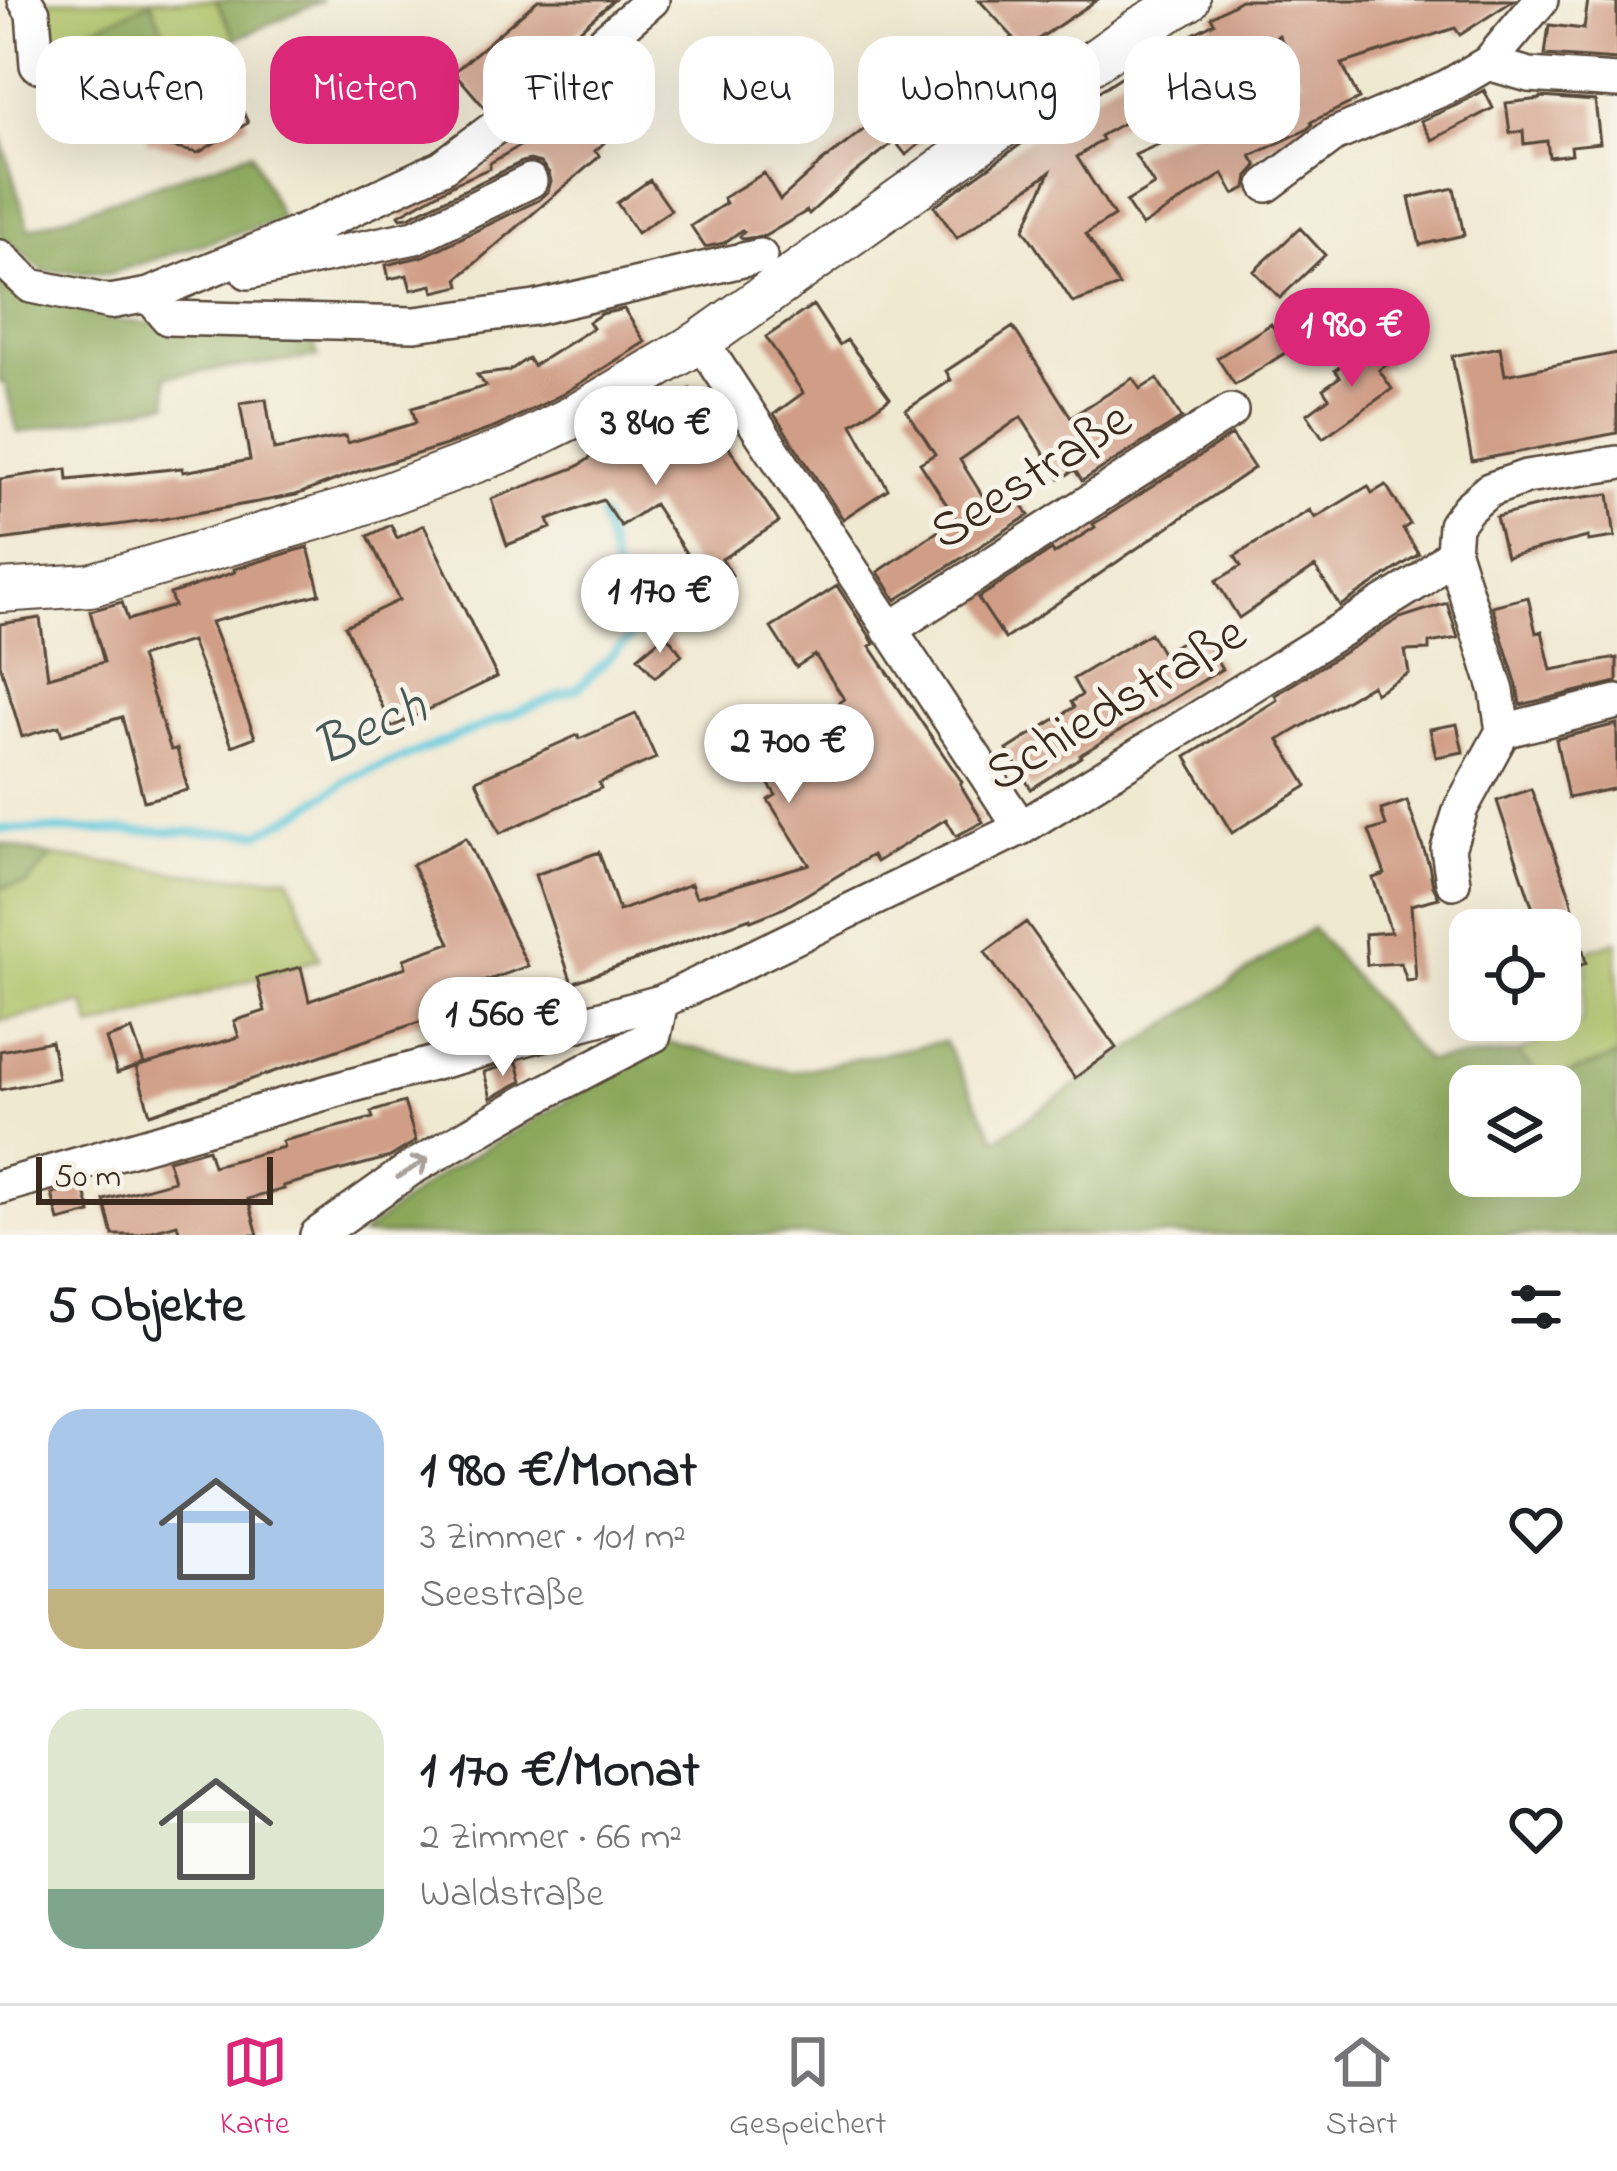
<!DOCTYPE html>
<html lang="de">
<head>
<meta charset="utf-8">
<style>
	body { margin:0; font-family:"Indie Flower",sans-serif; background:#f6f6f6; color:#202124; height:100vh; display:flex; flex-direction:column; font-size:45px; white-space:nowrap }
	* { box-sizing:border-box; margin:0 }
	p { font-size:39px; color:#757577 }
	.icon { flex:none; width:66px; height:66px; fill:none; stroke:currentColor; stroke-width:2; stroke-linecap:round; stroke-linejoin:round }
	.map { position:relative; height:1235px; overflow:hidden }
	.side { display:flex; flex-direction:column; background:#fff; flex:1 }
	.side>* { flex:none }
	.guide { position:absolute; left:36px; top:36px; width:1545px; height:108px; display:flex; gap:24px }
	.fabs { position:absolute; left:1449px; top:909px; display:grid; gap:24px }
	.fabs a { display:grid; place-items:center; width:132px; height:132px; border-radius:24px; background:#fff; box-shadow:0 12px 48px #0002; font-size:60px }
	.scale { position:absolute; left:36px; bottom:30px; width:237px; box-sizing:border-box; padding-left:12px; border:6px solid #3b2a1e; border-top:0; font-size:33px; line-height:42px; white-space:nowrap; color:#3b2a1e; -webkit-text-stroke:9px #f7f3e8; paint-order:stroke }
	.price { position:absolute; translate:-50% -102px; padding:0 27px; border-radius:42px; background:#fff; color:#222; font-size:39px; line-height:78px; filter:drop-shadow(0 3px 6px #0008) }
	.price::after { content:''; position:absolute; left:50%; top:72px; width:36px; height:27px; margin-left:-18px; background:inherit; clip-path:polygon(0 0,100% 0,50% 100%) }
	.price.selected { background:#db2777; color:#fff }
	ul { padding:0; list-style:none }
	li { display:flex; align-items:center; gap:36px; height:300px; padding:0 48px }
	li span { display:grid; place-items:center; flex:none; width:336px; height:240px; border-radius:36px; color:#555 }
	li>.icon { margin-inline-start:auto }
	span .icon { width:144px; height:144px; fill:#fffc; stroke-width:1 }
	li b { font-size:51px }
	h2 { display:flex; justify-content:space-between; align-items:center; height:144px; padding:0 48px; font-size:51px }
	.chip { padding:0 42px; border-radius:36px; background:#fff; box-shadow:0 12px 48px #0002; font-size:42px; line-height:108px }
	.chip.selected { background:#db2777; color:#fff }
	.dock { display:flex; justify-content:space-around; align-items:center; height:168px; border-top:3px solid #e0e0e0; background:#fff; font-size:33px; color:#757577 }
	.dock a { display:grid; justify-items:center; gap:6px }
	.dock .selected { color:#db2777 }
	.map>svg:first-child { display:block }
</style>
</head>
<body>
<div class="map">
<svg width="1617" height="1235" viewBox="0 0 1617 1235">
	<rect width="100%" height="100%" fill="#f7f3e8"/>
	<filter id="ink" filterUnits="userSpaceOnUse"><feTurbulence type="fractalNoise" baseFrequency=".00833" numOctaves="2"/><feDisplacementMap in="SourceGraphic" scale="24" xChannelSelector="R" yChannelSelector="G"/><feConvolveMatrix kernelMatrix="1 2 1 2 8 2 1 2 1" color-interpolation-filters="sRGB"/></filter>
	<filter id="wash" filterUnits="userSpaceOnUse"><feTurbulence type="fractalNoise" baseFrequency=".004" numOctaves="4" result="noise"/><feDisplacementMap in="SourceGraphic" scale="48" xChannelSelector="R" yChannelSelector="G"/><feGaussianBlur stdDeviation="2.7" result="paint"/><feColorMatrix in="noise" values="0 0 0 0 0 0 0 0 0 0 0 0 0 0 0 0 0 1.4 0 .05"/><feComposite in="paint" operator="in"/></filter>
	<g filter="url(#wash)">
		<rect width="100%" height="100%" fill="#f0e9d2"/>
		<path fill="#adc165" stroke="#747642" stroke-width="3" d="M 32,0 L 216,0 L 236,39 L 178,65 L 150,3 L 58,44 Z
			M 52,856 L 208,876 L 290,877 L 319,959 L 92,1028 L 84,1003 L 0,1021 L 0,888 L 27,884 Z
			M 1617,941 L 1617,1056 L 1546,1083 L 1518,1053 L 1581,1023 L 1589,950 Z"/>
		<path fill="#8aa75a" stroke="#62683c" stroke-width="3" fill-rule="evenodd" d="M 216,0 L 323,0 L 236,39 Z
			M 151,2 L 178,65 L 129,87 L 64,69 L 58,44 Z
			M 0,134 L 29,229 L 251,152 L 282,219 L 108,274 L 44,271 L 0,236 Z
			M 0,273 L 20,292 L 108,320 L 312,334 L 318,357 L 166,376 L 168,403 L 18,433 L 5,383 L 0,383 Z
			M 0,843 L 52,856 L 27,884 L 0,888 Z
			M 1312,928 L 1426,1061 L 1518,1053 L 1546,1082 L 1617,1056 L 1617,1235 L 361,1235 L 434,1178 L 668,1042 L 792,1072 L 944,1041 L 996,1139 ZM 1470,1086 L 1560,1086 L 1560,1176 L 1470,1176 Z"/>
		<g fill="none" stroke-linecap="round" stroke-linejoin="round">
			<path stroke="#60c8dc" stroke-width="9" d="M 0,829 L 260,833 L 297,814 L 352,778 L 578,688 L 632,636 L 601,517"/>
		</g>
		<g id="blocks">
			<path fill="#d09d86" d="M 538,0 L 614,0 L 519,83 L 485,108 L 454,72 Z
				M 979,0 L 1097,0 L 1028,46 L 1039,64 L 1007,86 L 987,56 L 1013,37 Z
				M 1241,0 L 1514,0 L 1460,35 L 1455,28 L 1342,64 L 1359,99 L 1311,122 L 1312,125 L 1306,130 L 1251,156 L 1257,166 L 1248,176 L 1246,188 L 1234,194 L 1223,174 L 1142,226 L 1126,202 L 1154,185 L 1135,155 L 1301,80 L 1279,35 L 1100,136 L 1102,140 L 1077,157 L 1114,216 L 1086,234 L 1119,286 L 1073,303 L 1024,229 L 1050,172 L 957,238 L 934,206 L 1052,122 L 1162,50 L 1214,23 L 1211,17 Z
				M 1588,0 L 1617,3 L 1617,60 L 1545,55 L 1549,25 L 1584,29 Z
				M 918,68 L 956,115 L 906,155 L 895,141 L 851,176 L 809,214 L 807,211 L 765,236 L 742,239 L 740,236 L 744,232 L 742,230 L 724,243 L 705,247 L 691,226 L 726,203 L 723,198 L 764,173 L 780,200 L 821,163 L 877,119 L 868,108 Z
				M 233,89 L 248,123 L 198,153 L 147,142 L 140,95 L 183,107 L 183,96 Z
				M 1484,90 L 1493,108 L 1432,140 L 1421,121 L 1457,105 Z
				M 601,93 L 627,122 L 595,151 L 600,156 L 458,278 L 460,286 L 434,292 L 432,285 L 411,290 L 407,275 L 389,279 L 386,265 L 424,256 L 539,200 L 548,192 L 551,181 L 549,173 L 541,163 L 530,160 L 522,162 L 408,217 L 401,218 L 399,215 L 456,183 L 490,168 L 490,163 L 523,144 L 572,100 L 581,110 Z
				M 1541,97 L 1595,101 L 1600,143 L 1571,146 L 1572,154 L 1549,157 L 1547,141 L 1524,144 L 1523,131 L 1510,133 L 1506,103 L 1540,99 Z
				M 650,180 L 671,210 L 637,233 L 617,203 Z
				M 1454,188 L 1464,235 L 1420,245 L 1409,198 Z
				M 1300,228 L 1325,255 L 1280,298 L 1254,271 Z
				M 813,305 L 839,345 L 847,340 L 890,398 L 852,424 L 888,489 L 843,519 L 774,414 L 803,393 L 766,337 Z
				M 624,309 L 645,342 L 563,394 L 496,427 L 443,446 L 357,472 L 296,495 L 163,519 L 0,540 L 0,479 L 67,469 L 68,480 L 182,468 L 183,472 L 250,460 L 240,403 L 266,399 L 274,450 L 346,436 L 348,443 L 416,423 L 412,408 L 486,386 L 477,375 L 509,371 L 528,358 L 533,366 L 593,328 L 589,322 L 601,314 Z
				M 1271,324 L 1288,351 L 1235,385 L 1217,358 Z
				M 1013,327 L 1071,417 L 1133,378 L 1140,389 L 1157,379 L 1182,418 L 1082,481 L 1075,470 L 1060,479 L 1021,417 L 960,460 L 987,503 L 1011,487 L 1029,515 L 896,600 L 878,572 L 956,519 L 920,463 L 935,454 L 906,410 L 951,380 L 946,371 Z
				M 1375,342 L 1389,363 L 1379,370 L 1392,389 L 1323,438 L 1307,414 L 1329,398 L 1323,389 L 1340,377 L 1335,370 Z
				M 1500,347 L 1505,375 L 1617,353 L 1617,433 L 1472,461 L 1452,356 Z
				M 690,389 L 779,522 L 722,559 L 732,575 L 710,590 L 654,504 L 621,526 L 603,500 L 548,520 L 551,528 L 507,545 L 491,499 L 577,467 Z
				M 1232,435 L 1254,468 L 1005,639 L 978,598 L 1052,550 L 1054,554 L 1095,527 L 1093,524 L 1105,517 Z
				M 1386,485 L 1410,524 L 1403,529 L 1419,554 L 1340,606 L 1315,567 L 1239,618 L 1216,581 L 1241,566 L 1235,556 L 1310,510 L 1315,518 L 1368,486 L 1372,493 Z
				M 1609,494 L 1615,537 L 1588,541 L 1588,537 L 1506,557 L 1496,517 L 1562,500 Z
				M 391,525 L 397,538 L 424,525 L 497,677 L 392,727 L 345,626 L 399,600 L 368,536 Z
				M 308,547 L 320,594 L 211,622 L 255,737 L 232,746 L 191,641 L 140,657 L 171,750 L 177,749 L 188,790 L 144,801 L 122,717 L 62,735 L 59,726 L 22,737 L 0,664 L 0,624 L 40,618 L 48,677 L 104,662 L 90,611 L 122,602 L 128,620 L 174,606 L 170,594 L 235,572 L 234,569 Z
				M 837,586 L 869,635 L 874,644 L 870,646 L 962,782 L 960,784 L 983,822 L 956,836 L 946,819 L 876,862 L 872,855 L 784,908 L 751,921 L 750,918 L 572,983 L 535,875 L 599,852 L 619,911 L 691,884 L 696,897 L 809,864 L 768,800 L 776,795 L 753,761 L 844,699 L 815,655 L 796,667 L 771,628 Z
				M 1528,597 L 1536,633 L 1542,631 L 1551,670 L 1617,658 L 1617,682 L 1520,705 L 1517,685 L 1492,606 Z
				M 1447,603 L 1458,638 L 1429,643 L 1429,650 L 1405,651 L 1409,673 L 1375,693 L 1372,685 L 1279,740 L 1307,786 L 1232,833 L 1186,757 L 1277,700 L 1275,695 L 1400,618 Z
				M 1199,631 L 1222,669 L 1080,755 L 1081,757 L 1031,789 L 1007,750 L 1074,707 L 1071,702 L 1082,695 L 1073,679 L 1150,633 L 1162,653 Z
				M 666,634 L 682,655 L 655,677 L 638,657 Z
				M 636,714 L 656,758 L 599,783 L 601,788 L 500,833 L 476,780 L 578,735 L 579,739 Z
				M 1457,724 L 1463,752 L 1436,757 L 1430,729 Z
				M 1617,724 L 1617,788 L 1568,798 L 1556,739 Z
				M 1531,789 L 1570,895 L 1586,963 L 1560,973 L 1560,930 L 1540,930 L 1497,801 Z
				M 1407,801 L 1429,865 L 1433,886 L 1439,898 L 1411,905 L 1416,980 L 1407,981 L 1401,963 L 1367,965 L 1365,934 L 1391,932 L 1373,878 L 1385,874 L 1369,831 L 1386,826 L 1381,810 Z
				M 466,838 L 528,966 L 455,992 L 463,1014 L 427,1027 L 425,1020 L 150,1114 L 136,1067 L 239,1037 L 234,1021 L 265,1011 L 257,978 L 301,967 L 309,1001 L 406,967 L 404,959 L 450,943 L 412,865 Z
				M 1026,922 L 1116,1048 L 1075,1078 L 985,952 Z
				M 132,1030 L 144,1064 L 117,1073 L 106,1039 Z
				M 51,1041 L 58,1078 L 0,1090 L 0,1051 Z
				M 517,1062 L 522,1081 L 491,1098 L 484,1072 Z
				M 404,1102 L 416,1141 L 390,1157 L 283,1186 L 284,1189 L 248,1199 L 258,1235 L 180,1235 L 177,1224 L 138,1235 L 113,1235 L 104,1200 L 174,1181 L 168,1160 L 208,1149 L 213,1166 L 284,1147 L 282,1141 L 373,1118 L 371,1112 Z
				M 83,1185 L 91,1213 L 59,1221 L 52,1194 Z"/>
		</g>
	</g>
	<g filter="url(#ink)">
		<use href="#blocks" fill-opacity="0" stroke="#564739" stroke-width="3"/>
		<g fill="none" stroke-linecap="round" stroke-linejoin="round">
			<g stroke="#564739" stroke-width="38">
				<path id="minor" d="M 25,0 L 33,13 L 37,65
					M 1488,63 L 1529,75 L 1617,81
					M 1267,185 L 1334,135 L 1447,87 L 1488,63 L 1541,0
					M 0,257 L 31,286 L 110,302 L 149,295 L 309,229 L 442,167 L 564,76 L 652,0
					M 244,257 L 248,272 L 415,237 L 530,181
					M 149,295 L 168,318 L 415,324 L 535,308 L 760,256
					M 701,341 L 1021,828
					M 889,630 L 1231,411
					M 1503,731 L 1617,702
					M 1453,882 L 1448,849 L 1461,808 L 1503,731 L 1497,691 L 1453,552 L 1455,525 L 1468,508 L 1489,490 L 1526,477 L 1617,463
					M 0,1187 L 346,1087 L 661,1002 L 1021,828 L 1423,579 L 1453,552
					M 317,1235 L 410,1169 L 528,1101 L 654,1035 L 661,1002"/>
			</g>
			<g stroke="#564739" stroke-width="46">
				<path id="major" d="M 0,591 L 90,585 L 345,510 L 506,450 L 575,416 L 701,341 L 1142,27 L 1188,0"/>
			</g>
			<use href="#minor" stroke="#fff" stroke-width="33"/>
			<use href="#major" stroke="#fff" stroke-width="42"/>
		</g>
		<defs><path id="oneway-shaft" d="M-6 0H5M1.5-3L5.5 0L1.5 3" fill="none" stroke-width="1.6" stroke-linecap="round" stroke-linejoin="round" transform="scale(3)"/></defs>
		<use stroke="#a79f9a" href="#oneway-shaft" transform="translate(413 1168) rotate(-32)"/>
	</g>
	<g text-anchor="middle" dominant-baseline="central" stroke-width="10" stroke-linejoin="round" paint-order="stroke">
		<g font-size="54" fill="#3b2a1e" stroke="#f7f3e8">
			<text transform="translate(1032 478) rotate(-33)">Seestraße</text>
			<text transform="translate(1117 706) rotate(-31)">Schiedstraße</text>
		</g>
		<g font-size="57" font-style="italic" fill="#465957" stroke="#f7f3e8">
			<text transform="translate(371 730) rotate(-24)">Bech</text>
		</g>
	</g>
</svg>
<div class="fabs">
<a><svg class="icon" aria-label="locate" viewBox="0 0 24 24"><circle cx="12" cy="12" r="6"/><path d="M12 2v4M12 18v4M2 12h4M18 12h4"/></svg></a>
<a><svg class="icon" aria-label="layers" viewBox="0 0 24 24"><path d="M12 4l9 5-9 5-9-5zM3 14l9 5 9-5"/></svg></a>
</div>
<div class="scale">50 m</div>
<b class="price selected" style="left:1352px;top:390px">1 980 €</b>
<b class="price" style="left:656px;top:488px">3 840 €</b>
<b class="price" style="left:660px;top:656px">1 170 €</b>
<b class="price" style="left:789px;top:806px">2 700 €</b>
<b class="price" style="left:503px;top:1079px">1 560 €</b>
<div class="guide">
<a class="chip">Kaufen</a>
<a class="chip selected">Mieten</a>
<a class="chip">Filter</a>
<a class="chip">Neu</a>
<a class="chip">Wohnung</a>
<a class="chip">Haus</a>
</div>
</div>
<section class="side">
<h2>5 Objekte<svg class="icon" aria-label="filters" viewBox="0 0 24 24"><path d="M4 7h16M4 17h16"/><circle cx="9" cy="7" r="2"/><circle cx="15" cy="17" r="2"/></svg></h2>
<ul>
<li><span style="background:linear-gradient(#a9c7e8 75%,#c2b280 0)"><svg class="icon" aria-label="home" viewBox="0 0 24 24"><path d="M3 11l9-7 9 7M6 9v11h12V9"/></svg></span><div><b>1 980 €/Monat</b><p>3 Zimmer · 101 m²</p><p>Seestraße</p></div><svg class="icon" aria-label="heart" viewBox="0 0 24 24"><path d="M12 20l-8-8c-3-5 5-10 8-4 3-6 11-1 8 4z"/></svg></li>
<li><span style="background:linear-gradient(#dfe7d0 75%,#7fa58c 0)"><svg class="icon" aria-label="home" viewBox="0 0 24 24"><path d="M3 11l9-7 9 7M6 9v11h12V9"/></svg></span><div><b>1 170 €/Monat</b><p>2 Zimmer · 66 m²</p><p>Waldstraße</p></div><svg class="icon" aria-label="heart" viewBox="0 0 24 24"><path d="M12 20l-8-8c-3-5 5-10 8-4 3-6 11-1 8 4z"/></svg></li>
</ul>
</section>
<nav class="dock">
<a class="selected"><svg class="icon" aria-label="map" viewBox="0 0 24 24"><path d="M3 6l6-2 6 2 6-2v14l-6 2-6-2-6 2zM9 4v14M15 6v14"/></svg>Karte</a>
<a><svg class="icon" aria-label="saved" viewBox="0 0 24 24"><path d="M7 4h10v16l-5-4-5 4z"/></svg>Gespeichert</a>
<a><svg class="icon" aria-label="home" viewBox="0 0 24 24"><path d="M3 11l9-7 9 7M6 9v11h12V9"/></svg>Start</a>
</nav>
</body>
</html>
